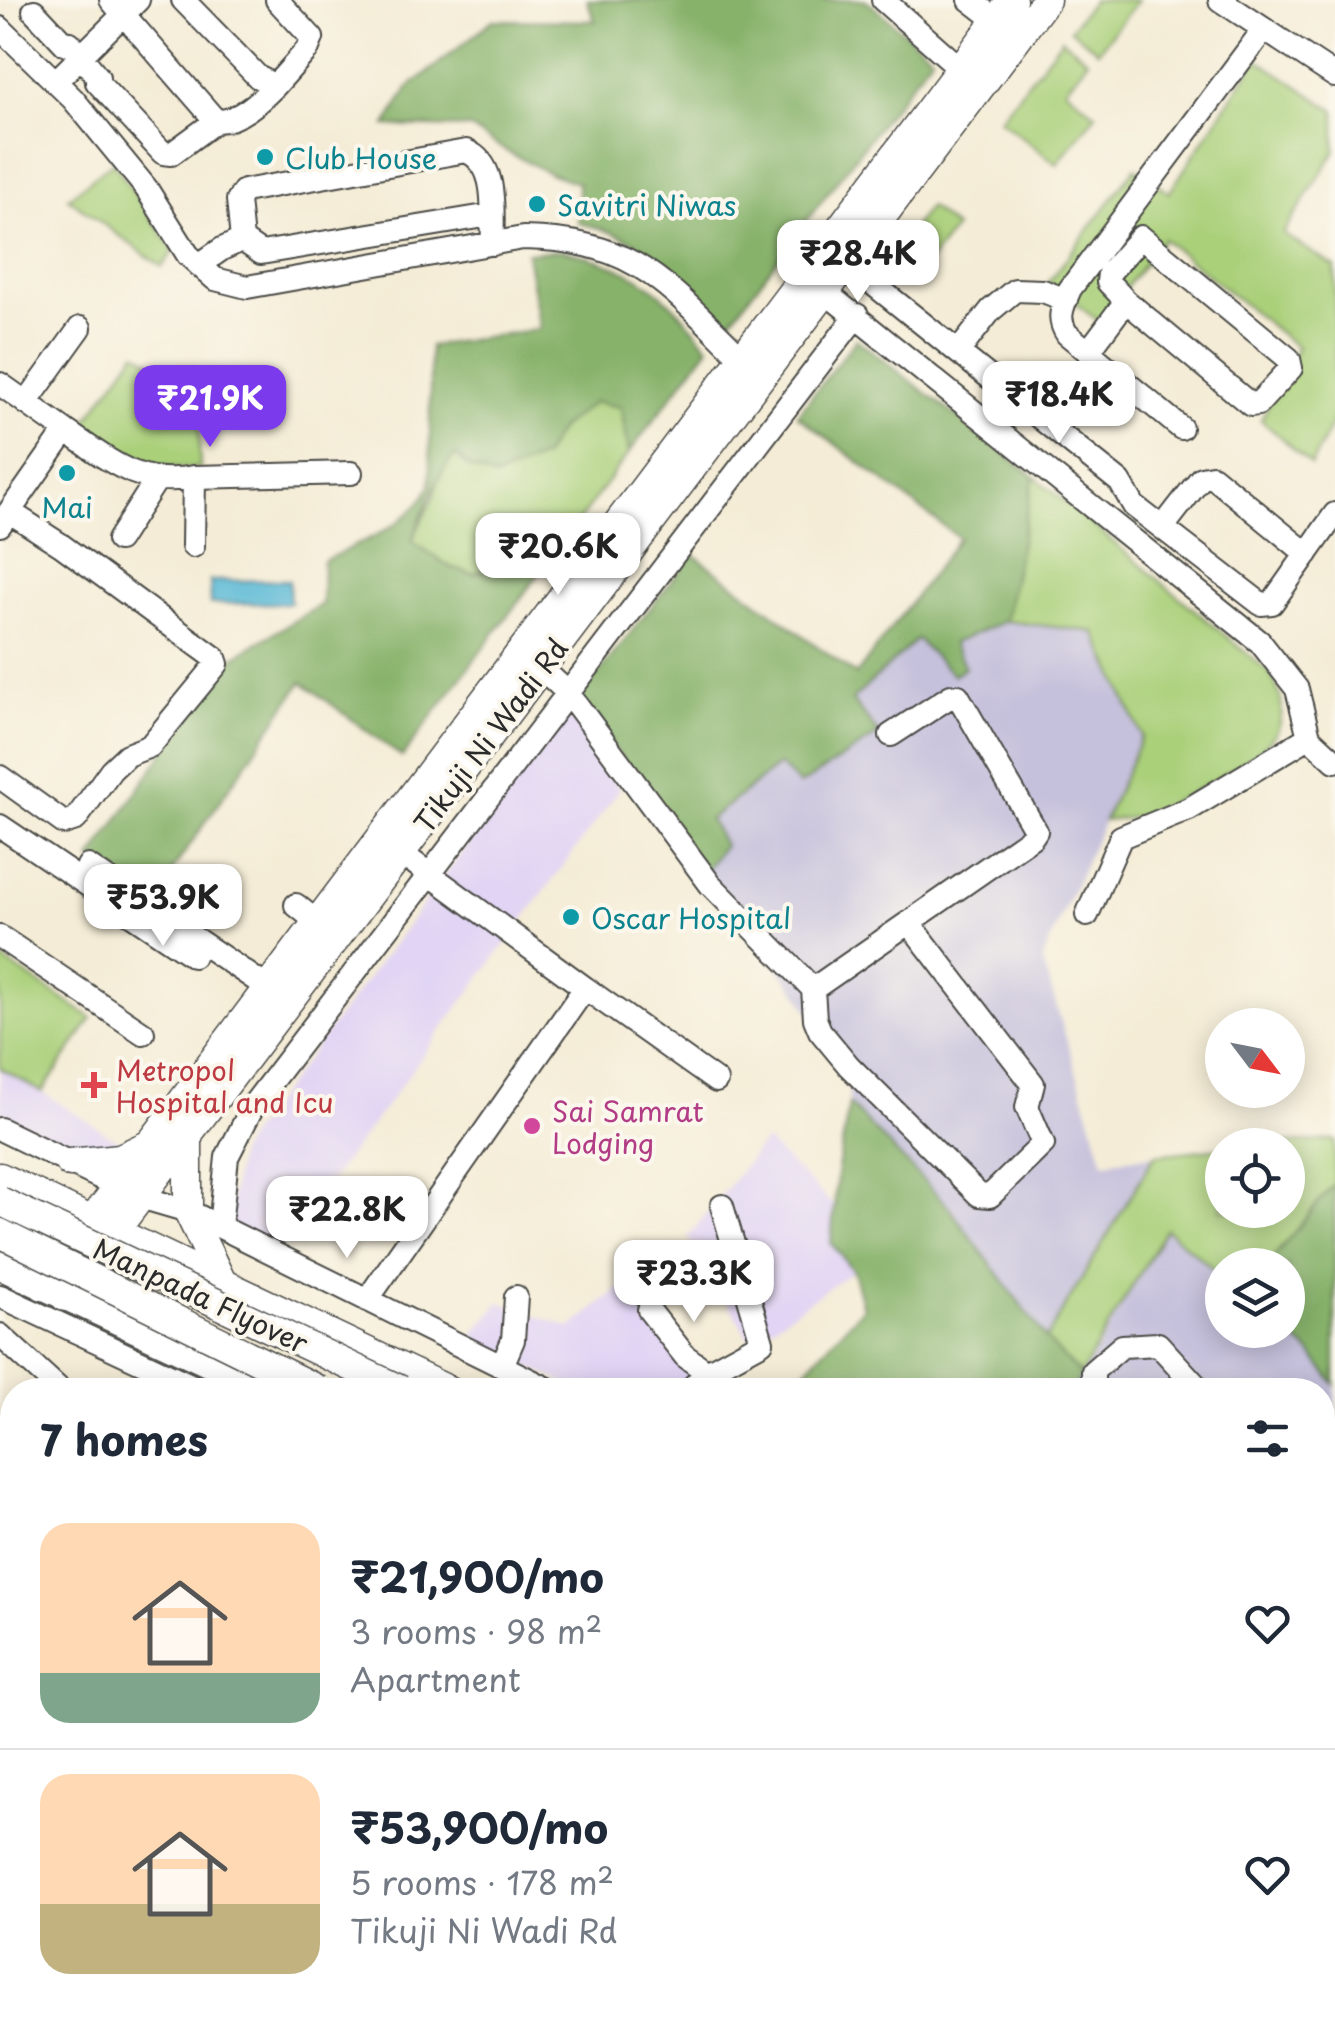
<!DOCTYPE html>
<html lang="en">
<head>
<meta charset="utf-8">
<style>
	body { margin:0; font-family:"Playpen Sans",sans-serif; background:#f2f2f3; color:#1f2937; height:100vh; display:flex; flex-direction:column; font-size:38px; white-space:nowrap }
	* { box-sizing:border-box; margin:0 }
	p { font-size:32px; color:#747a83 }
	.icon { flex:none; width:55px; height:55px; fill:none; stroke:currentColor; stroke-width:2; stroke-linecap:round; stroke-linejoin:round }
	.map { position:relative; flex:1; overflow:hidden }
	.side { position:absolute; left:0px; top:1378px; width:1335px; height:642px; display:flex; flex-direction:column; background:#fff; border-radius:40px 40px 0 0; box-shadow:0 5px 25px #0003 }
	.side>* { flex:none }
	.needle { width:65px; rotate:122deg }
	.fabs { position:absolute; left:1205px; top:1008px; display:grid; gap:20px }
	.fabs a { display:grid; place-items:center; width:100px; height:100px; border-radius:50%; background:#fff; box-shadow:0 5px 25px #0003; font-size:50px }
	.price { position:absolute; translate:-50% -85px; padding:0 22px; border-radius:20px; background:#fff; color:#222; font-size:32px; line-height:65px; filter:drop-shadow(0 2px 5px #0008) }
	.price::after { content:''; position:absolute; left:50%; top:60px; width:30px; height:22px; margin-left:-15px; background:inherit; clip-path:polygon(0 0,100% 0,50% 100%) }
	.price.selected { background:#7c3aed; color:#fff }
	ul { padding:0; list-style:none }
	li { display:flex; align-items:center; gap:30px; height:250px; padding:0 40px }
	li+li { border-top:2px solid #e0e1e3 }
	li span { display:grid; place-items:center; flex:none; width:280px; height:200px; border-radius:30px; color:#555 }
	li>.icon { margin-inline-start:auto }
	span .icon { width:120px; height:120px; fill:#fffc; stroke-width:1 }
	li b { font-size:42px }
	h2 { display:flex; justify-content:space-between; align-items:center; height:120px; padding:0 40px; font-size:42px }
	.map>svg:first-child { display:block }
</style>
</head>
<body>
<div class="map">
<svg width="1335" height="2018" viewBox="0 0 1335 2018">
	<rect width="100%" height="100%" fill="#fbf7ec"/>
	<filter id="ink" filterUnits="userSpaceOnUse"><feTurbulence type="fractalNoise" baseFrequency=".01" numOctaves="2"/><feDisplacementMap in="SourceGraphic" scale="20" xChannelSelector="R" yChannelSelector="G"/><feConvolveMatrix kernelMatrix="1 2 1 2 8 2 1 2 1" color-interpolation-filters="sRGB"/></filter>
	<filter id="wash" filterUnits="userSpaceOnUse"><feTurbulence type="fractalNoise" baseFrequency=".0048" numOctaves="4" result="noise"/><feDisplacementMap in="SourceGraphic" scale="40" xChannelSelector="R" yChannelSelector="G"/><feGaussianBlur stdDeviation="2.25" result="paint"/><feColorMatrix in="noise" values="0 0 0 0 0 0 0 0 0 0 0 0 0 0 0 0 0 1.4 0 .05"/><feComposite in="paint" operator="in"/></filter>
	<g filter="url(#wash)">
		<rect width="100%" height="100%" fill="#f4ecd6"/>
		<path fill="#e1d4f4" d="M 569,711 L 620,789 L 279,1250 L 227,1225 L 238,1154 L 251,1133 Z
			M 0,1068 L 42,1092 L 131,1149 L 93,1159 L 0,1128 Z
			M 765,1140 L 834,1206 L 831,1243 L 853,1271 L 751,1341 L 688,1237 Z
			M 621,1287 L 659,1314 L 699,1358 L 742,1385 L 774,1381 L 770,1390 L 580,1390 L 469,1339 L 500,1302 L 571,1328 Z
			M 808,2008 L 891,2008 L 908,2018 L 798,2018 Z
			M 937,2008 L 1014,2008 L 1041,2018 L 918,2018 Z"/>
		<path fill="#c5c0db" d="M 1005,621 L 1095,631 L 1142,736 L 1042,959 L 1104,1162 L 1155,1155 L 1046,1339 L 949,1206 L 849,1104 L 848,1076 L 798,993 L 703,873 L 709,820 L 780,764 L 801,785 L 879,733 L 852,701 L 918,639 L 953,643 Z
			M 1167,1228 L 1222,1276 L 1222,1330 L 1285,1330 L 1311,1353 L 1335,1384 L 1335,1522 L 1323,1529 L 1322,1390 L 1074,1390 Z"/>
		<path fill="#aad07a" stroke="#6a7e52" stroke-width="2.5" d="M 1093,0 L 1138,0 L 1098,51 L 1070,29 Z
			M 1062,39 L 1088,60 L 1065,89 L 1096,114 L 1057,164 L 999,119 Z
			M 1257,59 L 1335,111 L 1335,152 L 1283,234 L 1335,267 L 1335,418 L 1311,465 L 1261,420 L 1297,347 L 1163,239 L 1100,322 L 1048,283 L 1135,168 L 1169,193 Z
			M 113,162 L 174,251 L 162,267 L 68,198 Z
			M 929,207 L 955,228 L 921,271 L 895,250 Z
			M 136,352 L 215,399 L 199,421 L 200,468 C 144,470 128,456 84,424 Z
			M 594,402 L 621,407 L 629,453 L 544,567 L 511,560 L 473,574 L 450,567 L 412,541 L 434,495 L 441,468 L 455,454 L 469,468 L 542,457 L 561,427 Z
			M 1034,476 L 1268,671 C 1280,689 1286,707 1278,729 C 1267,757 1165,809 1135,817 C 1125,819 1114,819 1104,821 L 1142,736 L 1095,632 L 1005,621 Z
			M 0,958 L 92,1018 L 42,1092 L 0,1068 Z
			M 1335,1140 L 1335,1183 L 1267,1265 L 1222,1265 L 1222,1276 L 1166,1229 L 1080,1375 L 1046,1339 L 1155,1155 L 1222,1148 L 1222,1210 L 1288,1210 L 1288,1145 L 1257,1145 Z"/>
		<path fill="#87b26a" stroke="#596e4a" stroke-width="2.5" d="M 587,0 L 866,0 L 932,56 L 729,323 C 681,275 648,237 578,223 L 578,183 L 549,173 L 506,151 L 471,128 L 386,126 L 408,88 L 493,20 L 595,21 Z
			M 562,250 C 636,268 662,287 709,347 L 629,453 L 621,407 L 594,402 L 561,427 L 543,457 L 495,478 L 469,468 L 456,455 C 438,471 421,517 412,541 L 450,567 L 473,574 L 511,560 L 544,567 L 402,757 L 302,682 L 152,900 L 91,859 L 226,662 L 322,604 L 323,561 C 363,541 409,527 430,486 L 430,346 L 540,329 L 527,253 Z
			M 856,339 L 1034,476 L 1005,621 L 953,643 L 965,667 L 953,675 L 917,639 L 852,700 L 879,734 L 800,785 L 779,765 L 710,819 L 724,845 L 703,873 L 579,698 L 693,554 L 856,675 L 959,538 L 797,415 Z
			M 849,1104 L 948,1206 L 1046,1339 L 1080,1375 L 1074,1390 L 841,1390 L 805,1370 L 863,1308 L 853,1271 L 831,1243 L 837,1175 Z
			M 1335,1183 L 1335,1384 L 1311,1353 L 1285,1330 L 1288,1265 L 1267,1265 Z
			M 1335,1570 L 1335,1791 L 1322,1782 L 1323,1578 Z"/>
		<path fill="#56b8d5" stroke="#407280" stroke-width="2.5" d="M 289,580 L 290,603 L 211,604 L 210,581 Z"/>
	</g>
	<g filter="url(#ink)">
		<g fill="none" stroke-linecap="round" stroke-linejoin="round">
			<g stroke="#494845" stroke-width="26">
				<path id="minor" d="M 111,0 L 216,121 C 238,122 260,101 275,86
					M 183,0 L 258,77 L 275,86 L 307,50 L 312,38 L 277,0
					M 883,0 L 960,68
					M 970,0 L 996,20
					M 1220,0 L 1335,76
					M 34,11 L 65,44 L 70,43 L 98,77 L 97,82 L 163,153 L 171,154 L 216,121
					M 0,28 L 73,99 L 146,188 L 188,255 L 215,279 L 247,287 L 523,238 C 636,240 666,284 742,358
					M 55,82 L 138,0
					M 1141,237 L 1289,359 L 1291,368 L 1258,404 L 1251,405 L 1126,301 L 1108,282 L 1109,273 Z
					M 242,240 L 261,253 L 491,215
					M 847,263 L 1120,482 L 1134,506 L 1261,604 L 1272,603 L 1335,514
					M 199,265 L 222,249 L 242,240 L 238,200 L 244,191 L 466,151 C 500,165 491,213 493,244
					M 815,284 L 1260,642 L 1297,689 L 1309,737 L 1335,761
					M 958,352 L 991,310 L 1015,290 L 1043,291 L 1066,300
					M 1088,352 L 1126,301
					M 0,384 L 66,431 L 0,525
					M 26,403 L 80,328
					M 1181,428 L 1067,334 C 1056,318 1063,306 1070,289 L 1264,29
					M 66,431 C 109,460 139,488 194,477 L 351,473
					M 1163,527 L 1201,478 L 1212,476 L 1307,554
					M 118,540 L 157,479
					M 193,546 L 194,477
					M 541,668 L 568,693 L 710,884 L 813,989 L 1032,837 L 1036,831 L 958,696 L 951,696 L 891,735
					M 0,777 L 64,823 L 76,819 L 111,770 L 127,755 L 150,746 L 217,664 L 215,658 L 61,545 L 10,512
					M 0,826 L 193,956
					M 88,866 L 268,988
					M 296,905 L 317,922
					M 1087,915 L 1121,837 L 1189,809 L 1309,737
					M 0,937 L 143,1033
					M 585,988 L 716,1081
					M 813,989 L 815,1019 L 820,1031 L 849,1066 L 979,1195 L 990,1196 L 1043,1144 L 1027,1107 L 1033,1084 L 910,924
					M 0,1129 L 140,1197 L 188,1211 L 550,1390
					M 220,1227 L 227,1157 L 254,1104 L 857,315
					M 0,1296 L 201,1390
					M 367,1300 L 585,988 L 387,843
					M 649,1310 L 685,1356 L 707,1372
					M 0,1335 L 60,1390
					M 502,1366 L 513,1340 L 516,1297
					M 690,1390 L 707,1372 L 762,1342 L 722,1206
					M 1093,1390 L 1093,1371 L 1122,1346 L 1158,1344 L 1200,1390
					M 1322,1555 L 1335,1547
					M 1322,1798 L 1335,1806
					M 0,1946 L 12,1932
					M 0,1960 L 12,1970
					M 1322,1981 L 1335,1992
					M 63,2008 L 77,2018
					M 111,2018 L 116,2008
					M 644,2018 L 653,2008
					M 1218,2018 L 1225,2008"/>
			</g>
			<g stroke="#494845" stroke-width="31">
				<path id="major" d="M 188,1134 L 188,1211 L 221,1280
					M 70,1163 L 120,1158 L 150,1144
					M 0,1177 L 448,1390
					M 0,1265 L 268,1390
					M 43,1286 L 1012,0
					M 65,1297 L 1046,0
					M 1322,1873 L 1335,1882
					M 1322,1925 L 1335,1934"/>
			</g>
			<use href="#minor" stroke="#fff" stroke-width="22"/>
			<use href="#major" stroke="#fff" stroke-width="28"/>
			<g stroke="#494845" stroke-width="31" stroke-linecap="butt">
				<path id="major-bridge" d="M 0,1201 L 401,1390
					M 0,1233 L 319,1390"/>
			</g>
			<use href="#major-bridge" stroke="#fff" stroke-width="28"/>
		</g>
	</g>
	<g fill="#0f9aa8" stroke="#fbf7ec" stroke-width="4">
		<circle cx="265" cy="157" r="10"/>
		<circle cx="537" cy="204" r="10"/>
		<circle cx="67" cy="473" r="10"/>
		<circle cx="571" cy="917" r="10"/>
	</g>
	<path fill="#e0444e" stroke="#fbf7ec" stroke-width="4" d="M89 1070h10v10h10v10h-10v10h-10v-10h-10v-10h10z"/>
	<circle fill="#d1479c" stroke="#fbf7ec" stroke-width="4" cx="532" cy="1126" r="10"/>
	<g text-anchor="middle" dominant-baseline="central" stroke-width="8" stroke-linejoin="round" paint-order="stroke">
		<g font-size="28" fill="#0d838f" stroke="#fbf7ec" text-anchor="start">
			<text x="285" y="157">Club House</text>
			<text x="557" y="204">Savitri Niwas</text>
			<text x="67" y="506" text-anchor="middle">Mai</text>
			<text x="591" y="917">Oscar Hospital</text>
		</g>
		<g font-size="28" fill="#2b2b2b" stroke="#fbf7ec">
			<text transform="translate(490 735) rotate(-53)">Tikuji Ni Wadi Rd</text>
			<text transform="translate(201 1295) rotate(25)">Manpada Flyover</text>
		</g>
		<g font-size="28" fill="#be3a42" stroke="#fbf7ec" text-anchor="start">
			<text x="116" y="1069">Metropol<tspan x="116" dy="32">Hospital and Icu</tspan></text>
		</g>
		<g font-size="28" fill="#b23c85" stroke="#fbf7ec" text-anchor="start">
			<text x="552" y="1110">Sai Samrat<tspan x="552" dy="32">Lodging</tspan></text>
		</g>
	</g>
</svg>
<div class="fabs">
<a><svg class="needle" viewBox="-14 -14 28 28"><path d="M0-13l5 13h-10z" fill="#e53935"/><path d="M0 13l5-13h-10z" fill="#747a83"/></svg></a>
<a><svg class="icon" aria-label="locate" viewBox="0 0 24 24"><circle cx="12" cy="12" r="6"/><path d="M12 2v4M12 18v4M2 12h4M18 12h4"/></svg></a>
<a><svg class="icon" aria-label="layers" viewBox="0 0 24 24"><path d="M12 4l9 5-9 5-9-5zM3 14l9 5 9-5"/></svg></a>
</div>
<b class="price" style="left:858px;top:305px">₹28.4K</b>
<b class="price" style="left:1059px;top:446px">₹18.4K</b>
<b class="price selected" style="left:210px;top:450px">₹21.9K</b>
<b class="price" style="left:558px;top:598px">₹20.6K</b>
<b class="price" style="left:163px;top:949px">₹53.9K</b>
<b class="price" style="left:347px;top:1261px">₹22.8K</b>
<b class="price" style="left:694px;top:1325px">₹23.3K</b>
<section class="side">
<h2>7 homes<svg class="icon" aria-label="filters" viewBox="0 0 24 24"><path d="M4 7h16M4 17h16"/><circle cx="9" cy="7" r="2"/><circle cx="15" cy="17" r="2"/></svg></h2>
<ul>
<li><span style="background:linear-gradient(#ffd9b3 75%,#7fa58c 0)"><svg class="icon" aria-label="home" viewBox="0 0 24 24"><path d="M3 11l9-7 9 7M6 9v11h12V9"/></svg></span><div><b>₹21,900/mo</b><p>3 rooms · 98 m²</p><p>Apartment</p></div><svg class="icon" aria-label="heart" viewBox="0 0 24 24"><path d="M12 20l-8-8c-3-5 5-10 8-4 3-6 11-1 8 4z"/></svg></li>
<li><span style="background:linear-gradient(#ffd9b3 65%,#c2b280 0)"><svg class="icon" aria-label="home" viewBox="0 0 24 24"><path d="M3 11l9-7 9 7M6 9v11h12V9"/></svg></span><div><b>₹53,900/mo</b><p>5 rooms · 178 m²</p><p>Tikuji Ni Wadi Rd</p></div><svg class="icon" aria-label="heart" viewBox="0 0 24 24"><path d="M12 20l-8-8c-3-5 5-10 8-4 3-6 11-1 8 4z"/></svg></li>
</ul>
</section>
</div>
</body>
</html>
